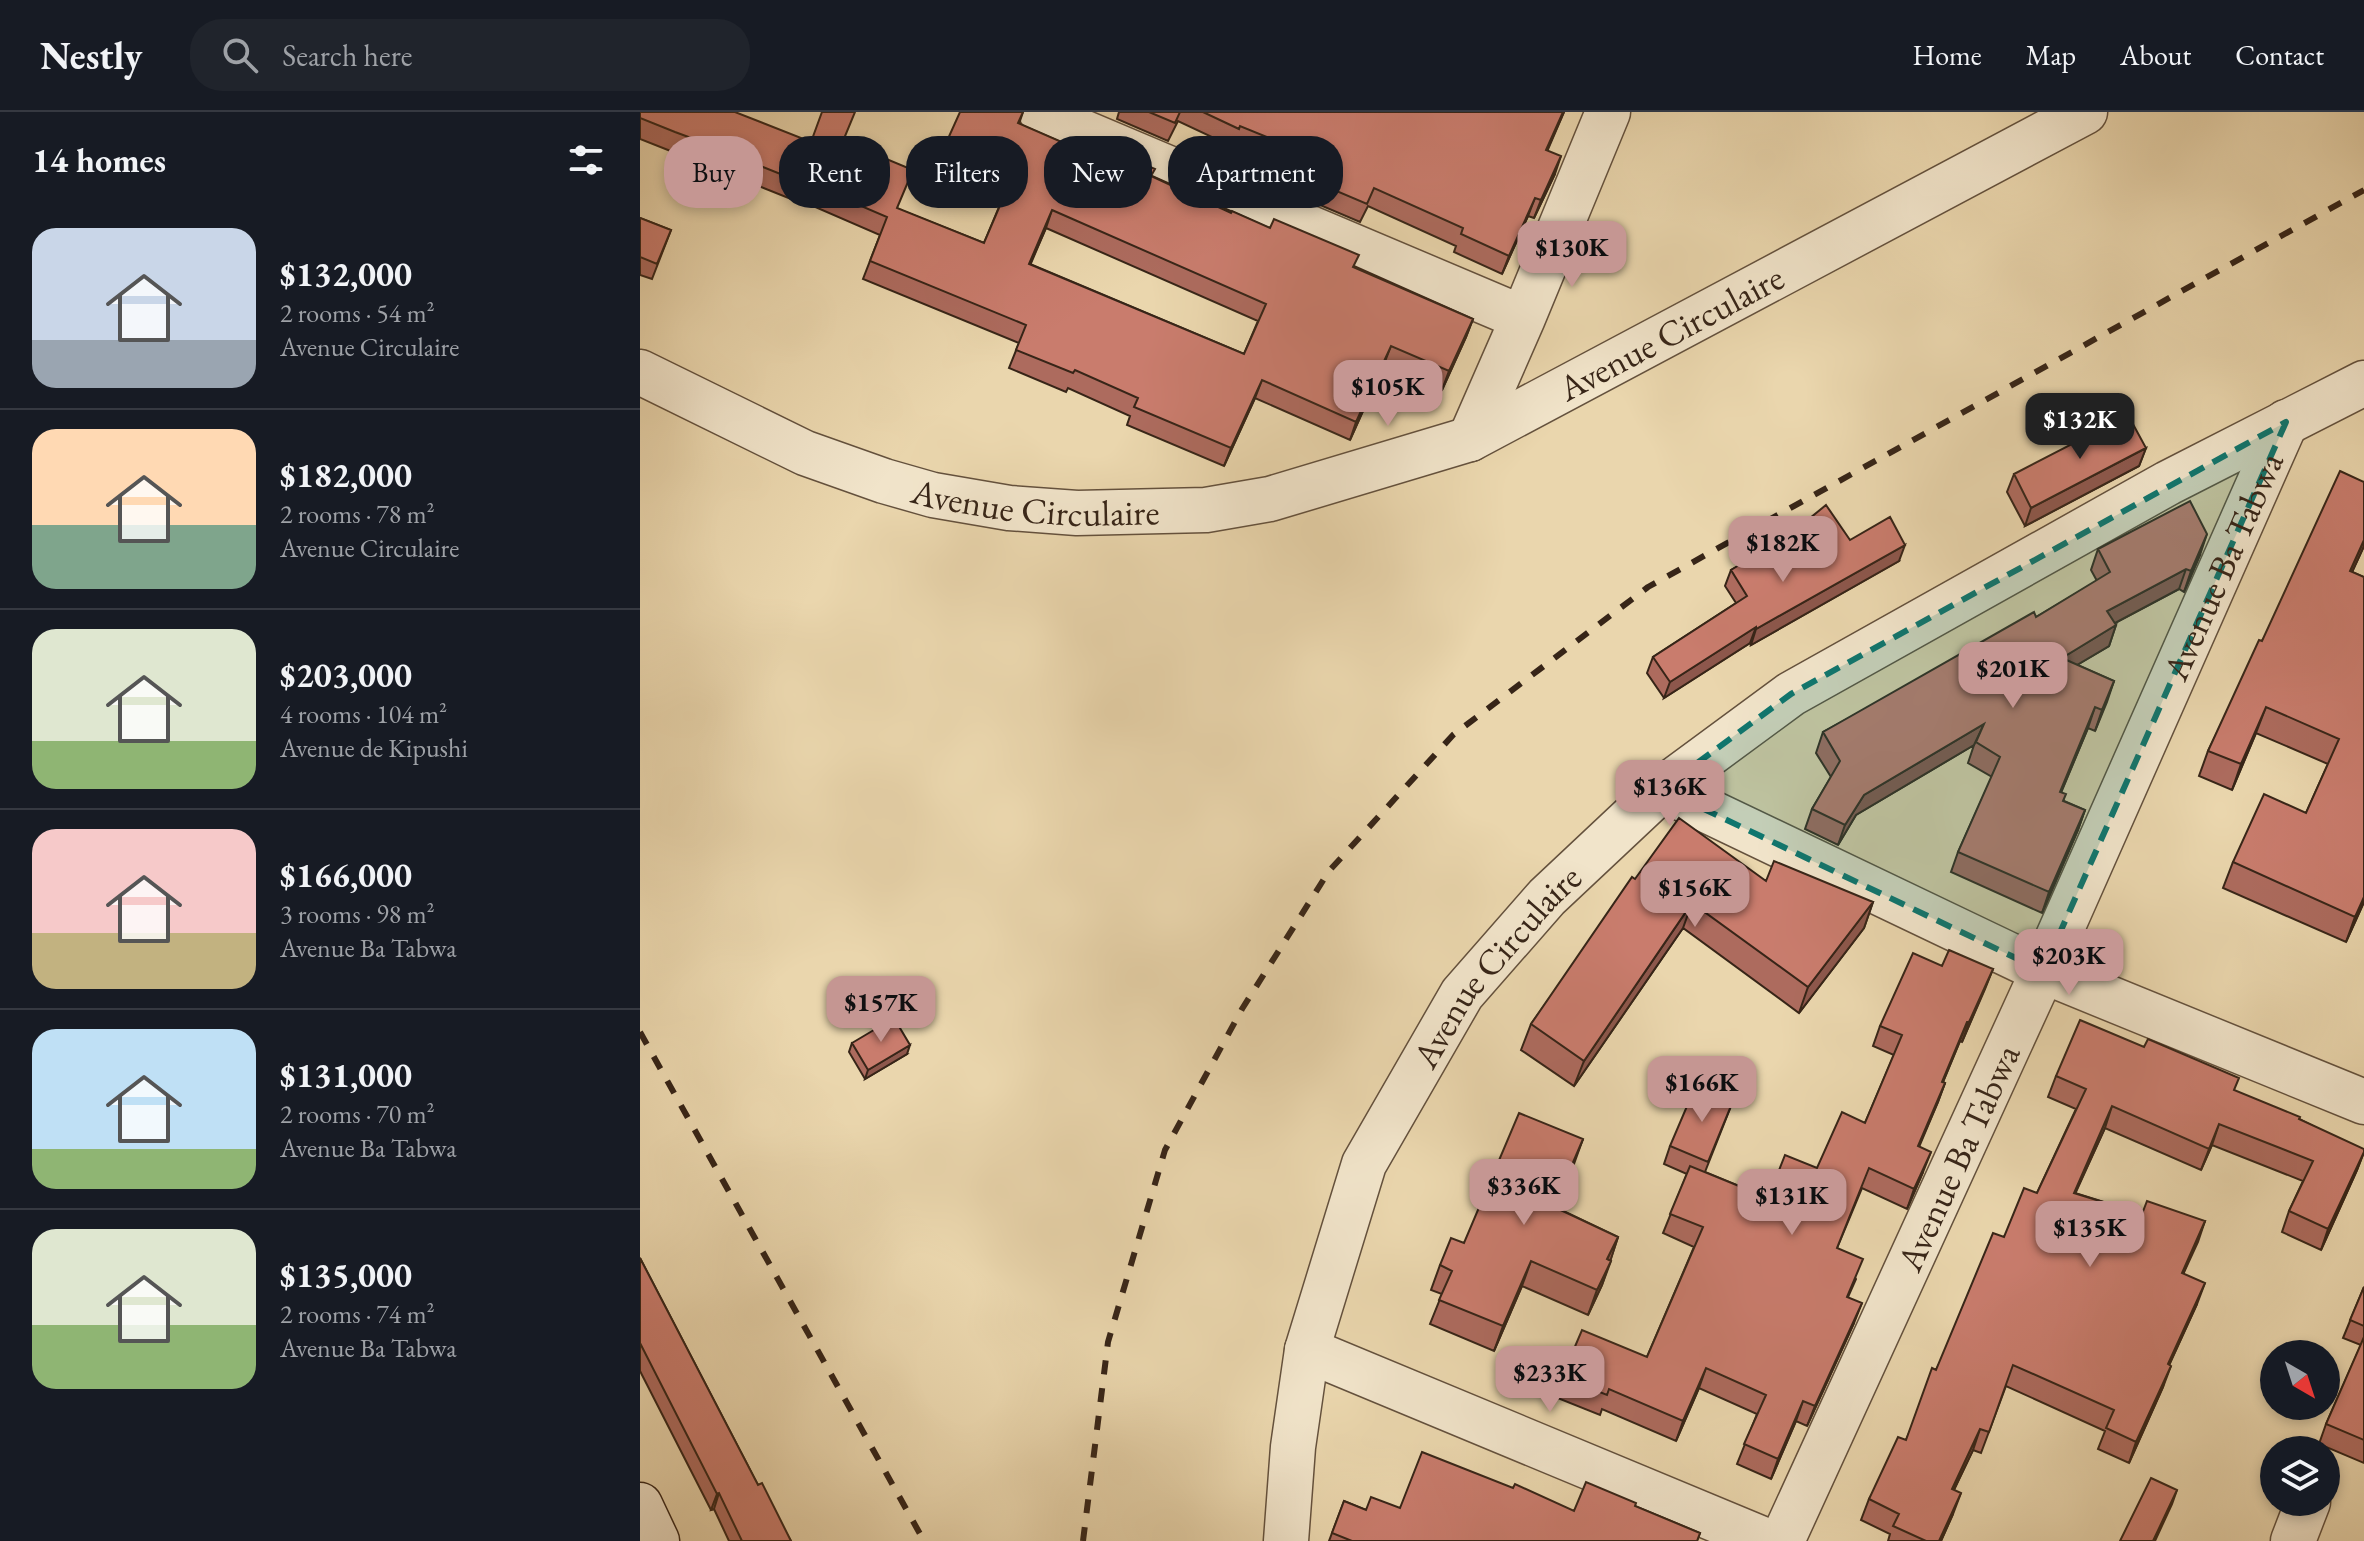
<!DOCTYPE html>
<html lang="en">
<head>
<meta charset="utf-8">
<style>
	body { margin:0; font-family:"EB Garamond",serif; background:#20242c; color:#f1f3f6; height:100vh; display:flex; flex-direction:column; font-size:30px; white-space:nowrap }
	* { box-sizing:border-box; margin:0 }
	p { font-size:26px; color:#9ea1a6 }
	.icon { flex:none; width:44px; height:44px; fill:none; stroke:currentColor; stroke-width:2; stroke-linecap:round; stroke-linejoin:round }
	.map { position:relative; flex:1; overflow:hidden }
	.sheet { display:flex; flex-direction:column; background:#171b24; width:640px }
	.sheet>* { flex:none }
	.hud { position:absolute; left:24px; top:24px; width:760px; height:72px; display:flex; gap:16px }
	.needle { width:52px; rotate:141deg }
	.controls { position:absolute; left:1620px; top:1228px; display:grid; gap:16px }
	.controls a { display:grid; place-items:center; width:80px; height:80px; border-radius:50%; background:#171b24; box-shadow:0 4px 12px #0003; font-size:40px }
	.price { position:absolute; translate:-50% -68px; padding:0 18px; border-radius:16px; background:#c59692; color:#111; font-size:26px; line-height:52px; filter:drop-shadow(0 2px 4px #0008) }
	.price::after { content:''; position:absolute; left:50%; top:48px; width:24px; height:18px; margin-left:-12px; background:inherit; clip-path:polygon(0 0,100% 0,50% 100%) }
	.price.on { background:#222; color:#fff }
	ul { padding:0; list-style:none }
	li { display:flex; align-items:center; gap:24px; height:200px; padding:0 32px }
	li+li { border-top:2px solid #363941 }
	li span { display:grid; place-items:center; flex:none; width:224px; height:160px; border-radius:24px; color:#555 }
	li>.icon { margin-inline-start:auto }
	span .icon { width:96px; height:96px; fill:#fffc; stroke-width:1 }
	li b { font-size:34px }
	h2 { display:flex; justify-content:space-between; align-items:center; height:96px; padding:0 32px; font-size:34px }
	.tag { padding:0 28px; border-radius:32px; background:#171b24; box-shadow:0 4px 12px #0003; font-size:28px; line-height:72px }
	.tag.on { background:#c59692; color:#111 }
	header { display:flex; align-items:center; gap:48px; box-sizing:border-box; height:112px; padding:0 40px; background:#171b24; border-bottom:2px solid #363941 }
	header strong { font-size:38px }
	nav { display:flex; gap:44px; margin-inline-start:auto; font-size:28px }
	.search { width:560px; height:72px; background:#20242c; display:flex; align-items:center; gap:20px; box-sizing:border-box; padding:0 28px; border-radius:32px; color:#9ea1a6; font-size:30px }
	main { display:flex; flex:1; min-height:0 }
	.map>svg:first-child { display:block }
</style>
</head>
<body>
<header>
<strong>Nestly</strong>
<div class="search"><svg class="icon" aria-label="search" viewBox="0 0 24 24"><circle cx="10" cy="10" r="6"/><path d="M15 15l6 6"/></svg>Search here</div>
<nav><a>Home</a><a>Map</a><a>About</a><a>Contact</a></nav>
</header>
<main>
<section class="sheet">
<h2>14 homes<svg class="icon" aria-label="filters" viewBox="0 0 24 24"><path d="M4 7h16M4 17h16"/><circle cx="9" cy="7" r="2"/><circle cx="15" cy="17" r="2"/></svg></h2>
<ul>
<li><span style="background:linear-gradient(#c9d6e8 70%,#9aa5b1 0)"><svg class="icon" aria-label="home" viewBox="0 0 24 24"><path d="M3 11l9-7 9 7M6 9v11h12V9"/></svg></span><div><b>$132,000</b><p>2 rooms · 54 m²</p><p>Avenue Circulaire</p></div></li>
<li><span style="background:linear-gradient(#ffd9b3 60%,#7fa58c 0)"><svg class="icon" aria-label="home" viewBox="0 0 24 24"><path d="M3 11l9-7 9 7M6 9v11h12V9"/></svg></span><div><b>$182,000</b><p>2 rooms · 78 m²</p><p>Avenue Circulaire</p></div></li>
<li><span style="background:linear-gradient(#dfe7d0 70%,#8fb573 0)"><svg class="icon" aria-label="home" viewBox="0 0 24 24"><path d="M3 11l9-7 9 7M6 9v11h12V9"/></svg></span><div><b>$203,000</b><p>4 rooms · 104 m²</p><p>Avenue de Kipushi</p></div></li>
<li><span style="background:linear-gradient(#f6c9c9 65%,#c2b280 0)"><svg class="icon" aria-label="home" viewBox="0 0 24 24"><path d="M3 11l9-7 9 7M6 9v11h12V9"/></svg></span><div><b>$166,000</b><p>3 rooms · 98 m²</p><p>Avenue Ba Tabwa</p></div></li>
<li><span style="background:linear-gradient(#bfe0f5 75%,#8fb573 0)"><svg class="icon" aria-label="home" viewBox="0 0 24 24"><path d="M3 11l9-7 9 7M6 9v11h12V9"/></svg></span><div><b>$131,000</b><p>2 rooms · 70 m²</p><p>Avenue Ba Tabwa</p></div></li>
<li><span style="background:linear-gradient(#dfe7d0 60%,#8fb573 0)"><svg class="icon" aria-label="home" viewBox="0 0 24 24"><path d="M3 11l9-7 9 7M6 9v11h12V9"/></svg></span><div><b>$135,000</b><p>2 rooms · 74 m²</p><p>Avenue Ba Tabwa</p></div></li>
</ul>
</section>
<div class="map">
<svg width="1724" height="1429" viewBox="0 0 1724 1429">
	<rect width="100%" height="100%" fill="#ead6ad"/>
	<filter id="stains"><feTurbulence type="fractalNoise" baseFrequency=".0025" numOctaves="4"/><feColorMatrix values="0 0 0 0 .2 0 0 0 0 .09 0 0 0 0 .02 0 0 0 .5 -.17"/></filter>
	<radialGradient id="worn" r=".72"><stop offset=".6" stop-color="#630" stop-opacity="0"/><stop offset="1" stop-color="#630" stop-opacity=".3"/></radialGradient>
	<g fill="none" stroke-linecap="round" stroke-linejoin="round">
		<g stroke="#64513d" stroke-width="47">
			<path id="minor" d="M 401,0 L 419,10 L 883,206
				M 830,327 L 883,206 L 968,0
				M 1022,677 L 1403,859 L 1724,990
				M 667,1238 L 1127,1429
				M 1653,1429 L 1668,1390"/>
		</g>
		<g stroke="#64513d" stroke-width="47">
			<g id="tertiary">
				<path id="s1" d="M 0,260 L 165,341 L 244,369 L 293,383 L 369,396 L 437,401 L 566,398 L 630,387 L 830,327 L 1445,0"/>
				<path id="s2" d="M 646,1429 L 653,1335 L 667,1238 L 724,1052 L 822,882 L 907,785 L 1022,677 L 1151,582 L 1528,371 L 1724,271"/>
				<path id="s3" d="M 1142,1429 L 1403,859 L 1646,310"/>
			</g>
		</g>
		<g stroke="#372518" stroke-width="47">
			<path id="secondary" d="M 0,1393 L 17,1429"/>
		</g>
		<use href="#minor" stroke="#f1e4ca" stroke-width="44"/>
		<use href="#tertiary" stroke="#f1e4ca" stroke-width="44"/>
		<use href="#secondary" stroke="#f1e4ca" stroke-width="44"/>
		<path stroke="#372518" stroke-width="6" stroke-dasharray="14 14" stroke-linecap="butt" d="M 0,920 L 284,1429
			M 443,1429 L 468,1230 L 525,1038 L 602,897 L 689,759 L 813,623 L 1008,475 L 1724,78"/>
	</g>
	<path fill="#ad6b5e" stroke="#372518" stroke-width="2" fill-rule="evenodd" d="M 0,0 L 171,30 L 204,29 L 258,97 L 344,131 L 362,88 L 296,58 L 302,40 L 383,0 L 379,12 L 458,46 L 512,64 L 833,207 L 826,225 L 802,278 L 744,252 L 710,328 L 615,286 L 584,354 L 487,313 L 490,304 L 428,276 L 426,280 L 369,256 L 379,231 L 223,167 L 240,123 L 157,87 L 156,89 L 111,71 L 112,69 L 28,38 L 0,27 ZM 406,116 L 618,209 L 604,242 L 390,152 Z
		M 479,0 L 924,0 L 907,38 L 915,62 L 894,106 L 888,104 L 862,162 L 814,140 L 816,134 L 728,94 L 720,110 L 647,79 L 656,57 L 594,33 L 593,35 L 538,9 L 528,29 L 477,7 Z
		M 0,106 L 31,118 L 12,167 L 0,163 Z
		M 1506,336 L 1499,354 L 1385,414 L 1367,380 L 1374,362 Z
		M 1724,370 L 1724,434 L 1712,460 L 1724,465 L 1724,790 L 1706,830 L 1583,776 L 1593,750 L 1666,701 L 1688,652 L 1616,621 L 1592,678 L 1559,664 L 1568,639 L 1622,529 Z
		M 1210,428 L 1259,449 L 1111,533 L 1110,531 L 1024,586 L 1007,561 L 1013,545 L 1096,491 L 1085,474 L 1091,458 L 1132,437 Z
		M 1458,437 L 1560,443 L 1544,480 L 1539,477 L 1475,511 L 1476,513 L 1469,534 L 1437,553 L 1474,569 L 1455,619 L 1448,616 L 1421,680 L 1424,689 L 1445,698 L 1438,718 L 1402,801 L 1311,760 L 1318,740 L 1352,665 L 1328,651 L 1334,633 L 1216,703 L 1198,733 L 1165,717 L 1172,697 L 1191,665 L 1176,641 L 1183,620 L 1396,505 L 1457,469 L 1451,458 Z
		M 995,767 L 1126,769 L 1233,790 L 1224,816 L 1159,901 L 1043,816 L 934,974 L 881,938 L 891,912 Z
		M 1302,854 L 1353,857 L 1322,930 L 1320,929 L 1303,970 L 1305,971 L 1298,990 L 1279,1035 L 1283,1060 L 1267,1097 L 1222,1076 L 1197,1136 L 1216,1167 L 1208,1185 L 1214,1211 L 1167,1314 L 1156,1309 L 1131,1367 L 1097,1352 L 1117,1302 L 1059,1276 L 1036,1329 L 962,1297 L 960,1303 L 915,1285 L 922,1265 L 1007,1245 L 1054,1135 L 1023,1121 L 1047,1062 L 1024,1052 L 1030,1034 L 1093,989 L 1065,1060 L 1128,1086 L 1177,1056 L 1225,1011 L 1254,943 L 1233,934 L 1240,914 Z
		M 212,931 L 267,942 L 225,967 L 209,940 Z
		M 1416,964 L 1595,979 L 1659,1007 L 1724,1040 L 1717,1058 L 1681,1138 L 1642,1120 L 1649,1099 L 1663,1069 L 1572,1033 L 1561,1058 L 1465,1016 L 1435,1081 L 1502,1102 L 1565,1109 L 1543,1162 L 1557,1192 L 1529,1253 L 1523,1275 L 1489,1351 L 1458,1337 L 1465,1319 L 1366,1274 L 1341,1341 L 1333,1338 L 1314,1378 L 1313,1402 L 1301,1429 L 1248,1429 L 1250,1422 L 1221,1408 L 1229,1387 L 1266,1328 L 1296,1258 L 1364,1125 L 1397,1081 L 1436,997 L 1408,985 Z
		M 943,1027 L 915,1095 L 978,1125 L 962,1173 L 948,1203 L 882,1174 L 854,1239 L 790,1212 L 802,1182 L 791,1178 L 800,1153 Z
		M 0,1146 L 118,1373 L 151,1429 L 89,1429 L 74,1397 L 71,1398 L 0,1259 Z
		M 1724,1175 L 1724,1351 L 1679,1332 L 1686,1312 L 1721,1233 L 1703,1226 Z
		M 704,1389 L 726,1398 L 760,1396 L 934,1399 L 995,1394 L 1060,1421 L 1057,1429 L 689,1429 Z"/>
	<path fill="#8d574c" stroke="#372518" stroke-width="2" d="M 923,0 L 924,0 L 900,56 L 906,38 Z
		M 921,44 L 915,62 L 894,106 L 901,88 Z
		M 895,86 L 888,104 L 862,162 L 869,144 Z
		M 412,98 L 406,116 L 383,170 L 389,152 Z
		M 833,207 L 826,225 L 802,278 L 809,259 Z
		M 751,234 L 744,252 L 710,328 L 716,310 Z
		M 622,268 L 615,286 L 584,354 L 591,336 Z
		M 1506,336 L 1499,354 L 1385,414 L 1391,396 Z
		M 1567,422 L 1560,443 L 1544,480 L 1551,459 Z
		M 1724,428 L 1724,434 L 1701,484 L 1710,459 Z
		M 1265,433 L 1259,449 L 1111,533 L 1116,517 Z
		M 1546,457 L 1539,477 L 1460,519 L 1467,499 Z
		M 1476,513 L 1469,534 L 1415,566 L 1422,546 Z
		M 1116,515 L 1110,531 L 1024,586 L 1030,570 Z
		M 1474,569 L 1467,590 L 1455,619 L 1462,598 Z
		M 1455,595 L 1448,616 L 1413,700 L 1420,680 Z
		M 1626,595 L 1616,621 L 1592,678 L 1601,652 Z
		M 1344,612 L 1334,633 L 1216,703 L 1198,733 L 1205,713 L 1224,683 Z
		M 1445,698 L 1438,718 L 1402,801 L 1409,780 Z
		M 1724,785 L 1724,790 L 1706,830 L 1715,805 Z
		M 1233,790 L 1224,816 L 1159,901 L 1168,875 Z
		M 1052,791 L 1043,816 L 934,974 L 944,949 Z
		M 1353,857 L 1345,877 L 1322,930 L 1329,910 Z
		M 1327,910 L 1320,929 L 1295,989 L 1302,970 Z
		M 270,933 L 267,942 L 225,967 L 228,958 Z
		M 1305,971 L 1298,990 L 1270,1054 L 1278,1034 Z
		M 1472,994 L 1465,1016 L 1426,1102 L 1434,1081 Z
		M 1579,1012 L 1572,1033 L 1561,1058 L 1569,1037 Z
		M 943,1027 L 934,1052 L 905,1119 L 914,1095 Z
		M 1291,1040 L 1283,1060 L 1267,1097 L 1274,1077 Z
		M 1724,1040 L 1717,1058 L 1681,1138 L 1688,1117 Z
		M 1565,1109 L 1558,1130 L 1534,1182 L 1542,1161 Z
		M 978,1125 L 970,1150 L 967,1147 Z
		M 891,1149 L 882,1174 L 854,1239 L 863,1214 Z
		M 971,1149 L 962,1173 L 948,1203 L 957,1178 Z
		M 1565,1171 L 1557,1192 L 1520,1273 L 1528,1252 Z
		M 1222,1191 L 1214,1211 L 1167,1314 L 1175,1294 Z
		M 1531,1254 L 1523,1275 L 1489,1351 L 1496,1330 Z
		M 1066,1256 L 1059,1276 L 1036,1329 L 1043,1309 Z
		M 1163,1289 L 1156,1309 L 1131,1367 L 1138,1347 Z
		M 1340,1317 L 1333,1338 L 1304,1398 L 1312,1377 Z
		M 1537,1378 L 1532,1392 L 1515,1429 L 1513,1429 Z
		M 79,1381 L 74,1397 L 71,1398 L 77,1382 Z
		M 1321,1381 L 1313,1402 L 1301,1429 L 1299,1429 Z"/>
	<path fill="#c97c6d" stroke="#372518" stroke-width="2" fill-rule="evenodd" d="M 0,0 L 95,0 L 171,30 L 182,0 L 215,0 L 203,29 L 273,58 L 257,96 L 344,131 L 370,70 L 302,40 L 320,0 L 383,0 L 378,11 L 458,46 L 463,35 L 515,57 L 511,64 L 591,101 L 592,99 L 630,116 L 634,107 L 719,143 L 713,155 L 833,207 L 809,259 L 751,234 L 716,310 L 622,268 L 591,336 L 494,295 L 498,286 L 435,258 L 433,261 L 376,238 L 386,213 L 230,149 L 247,105 L 163,69 L 163,71 L 118,53 L 119,51 L 35,20 L 0,6 ZM 412,98 L 626,192 L 604,242 L 389,152 Z
		M 509,0 L 540,0 L 535,11 Z
		M 563,0 L 923,0 L 906,38 L 921,44 L 901,88 L 895,86 L 869,144 L 821,122 L 823,116 L 734,76 L 727,92 L 654,61 L 663,40 L 600,14 L 599,17 Z
		M 0,106 L 31,118 L 17,152 L 0,145 Z
		M 1488,303 L 1506,336 L 1391,396 L 1374,362 Z
		M 1700,359 L 1724,370 L 1724,428 L 1710,459 L 1724,465 L 1724,785 L 1715,805 L 1593,750 L 1624,682 L 1666,701 L 1699,627 L 1626,595 L 1601,652 L 1568,639 L 1619,528 L 1622,529 Z
		M 1550,389 L 1567,422 L 1551,459 L 1546,457 L 1467,499 L 1476,513 L 1422,546 L 1474,569 L 1462,598 L 1455,595 L 1420,680 L 1426,682 L 1423,689 L 1445,698 L 1409,780 L 1318,740 L 1360,645 L 1336,630 L 1344,612 L 1224,683 L 1205,713 L 1172,697 L 1200,649 L 1183,620 L 1394,500 L 1396,505 L 1470,460 L 1458,437 Z
		M 1186,393 L 1210,428 L 1250,405 L 1265,433 L 1116,517 L 1116,515 L 1030,570 L 1013,545 L 1107,484 L 1091,458 L 1130,434 L 1132,437 Z
		M 1039,706 L 1126,769 L 1134,749 L 1233,790 L 1168,875 L 1052,791 L 944,949 L 891,912 L 992,765 L 995,767 Z
		M 1309,838 L 1353,857 L 1329,910 L 1327,910 L 1302,970 L 1305,971 L 1278,1034 L 1291,1040 L 1274,1077 L 1229,1056 L 1197,1136 L 1223,1147 L 1207,1185 L 1222,1191 L 1175,1294 L 1163,1289 L 1138,1347 L 1104,1332 L 1126,1283 L 1066,1256 L 1043,1309 L 969,1277 L 967,1283 L 922,1265 L 942,1218 L 1007,1245 L 1063,1115 L 1030,1102 L 1050,1054 L 1128,1086 L 1145,1043 L 1177,1056 L 1202,1000 L 1225,1011 L 1262,923 L 1240,914 L 1273,841 L 1302,854 Z
		M 254,906 L 270,933 L 228,958 L 212,931 Z
		M 1440,908 L 1504,935 L 1508,927 L 1599,966 L 1594,978 L 1660,1005 L 1659,1007 L 1724,1037 L 1724,1040 L 1688,1117 L 1649,1099 L 1673,1049 L 1579,1012 L 1569,1037 L 1472,994 L 1434,1081 L 1502,1102 L 1507,1089 L 1565,1109 L 1542,1161 L 1565,1171 L 1528,1252 L 1531,1254 L 1496,1330 L 1466,1316 L 1474,1298 L 1373,1253 L 1349,1320 L 1340,1317 L 1312,1377 L 1321,1381 L 1299,1429 L 1286,1429 L 1253,1414 L 1259,1402 L 1229,1387 L 1258,1325 L 1266,1328 L 1292,1256 L 1296,1258 L 1353,1121 L 1364,1125 L 1384,1076 L 1397,1081 L 1446,977 L 1416,964 Z
		M 1056,973 L 1093,989 L 1068,1050 L 1030,1034 Z
		M 879,1001 L 943,1027 L 914,1095 L 978,1125 L 967,1147 L 971,1149 L 957,1178 L 891,1149 L 863,1214 L 799,1188 L 812,1159 L 800,1153 L 811,1126 L 824,1131 Z
		M 0,1146 L 118,1373 L 122,1371 L 151,1429 L 102,1429 L 79,1381 L 77,1382 L 0,1231 Z
		M 1724,1175 L 1724,1214 L 1710,1208 Z
		M 1724,1225 L 1724,1328 L 1686,1312 Z
		M 782,1340 L 873,1376 L 875,1372 L 934,1399 L 946,1370 L 996,1391 L 995,1394 L 1060,1421 L 1057,1429 L 712,1429 L 692,1421 L 704,1389 L 726,1398 L 731,1385 L 760,1396 Z
		M 1511,1366 L 1537,1378 L 1513,1429 L 1480,1429 Z"/>
	<path fill="#0f766e" fill-opacity="0.2" stroke="#0f766e" stroke-width="6" stroke-dasharray="16 10" stroke-linejoin="round" d="M 1646,310 L 1403,859 L 1022,677 L 1151,582 Z"/>
	<g text-anchor="middle" dominant-baseline="central" stroke-width="6" stroke-linejoin="round" paint-order="stroke">
		<g font-size="36" fill="#372518" stroke="#f1e4ca">
			<text stroke="none"><textPath href="#s1" startOffset="1094">Avenue Circulaire</textPath></text>
			<text stroke="none"><textPath href="#s1" startOffset="422">Avenue Circulaire</textPath></text>
			<text stroke="none"><textPath href="#s3" startOffset="1070">Avenue Ba Tabwa</textPath></text>
			<text stroke="none"><textPath href="#s2" startOffset="626">Avenue Circulaire</textPath></text>
			<text stroke="none"><textPath href="#s3" startOffset="422">Avenue Ba Tabwa</textPath></text>
		</g>
	</g>
	<rect width="100%" height="100%" filter="url(#stains)"/>
	<rect width="100%" height="100%" fill="url(#worn)"/>
</svg>
<div class="controls">
<a><svg class="needle" viewBox="-14 -14 28 28"><path d="M0-13l5 13h-10z" fill="#e53935"/><path d="M0 13l5-13h-10z" fill="#9ea1a6"/></svg></a>
<a><svg class="icon" aria-label="layers" viewBox="0 0 24 24"><path d="M12 4l9 5-9 5-9-5zM3 14l9 5 9-5"/></svg></a>
</div>
<b class="price" style="left:932px;top:177px">$130K</b>
<b class="price" style="left:748px;top:316px">$105K</b>
<b class="price on" style="left:1440px;top:349px">$132K</b>
<b class="price" style="left:1143px;top:472px">$182K</b>
<b class="price" style="left:1373px;top:598px">$201K</b>
<b class="price" style="left:1030px;top:716px">$136K</b>
<b class="price" style="left:1055px;top:817px">$156K</b>
<b class="price" style="left:1429px;top:885px">$203K</b>
<b class="price" style="left:241px;top:932px">$157K</b>
<b class="price" style="left:1062px;top:1012px">$166K</b>
<b class="price" style="left:884px;top:1115px">$336K</b>
<b class="price" style="left:1152px;top:1125px">$131K</b>
<b class="price" style="left:1450px;top:1157px">$135K</b>
<b class="price" style="left:910px;top:1302px">$233K</b>
<div class="hud">
<a class="tag on">Buy</a>
<a class="tag">Rent</a>
<a class="tag">Filters</a>
<a class="tag">New</a>
<a class="tag">Apartment</a>
</div>
</div>
</main>
</body>
</html>
